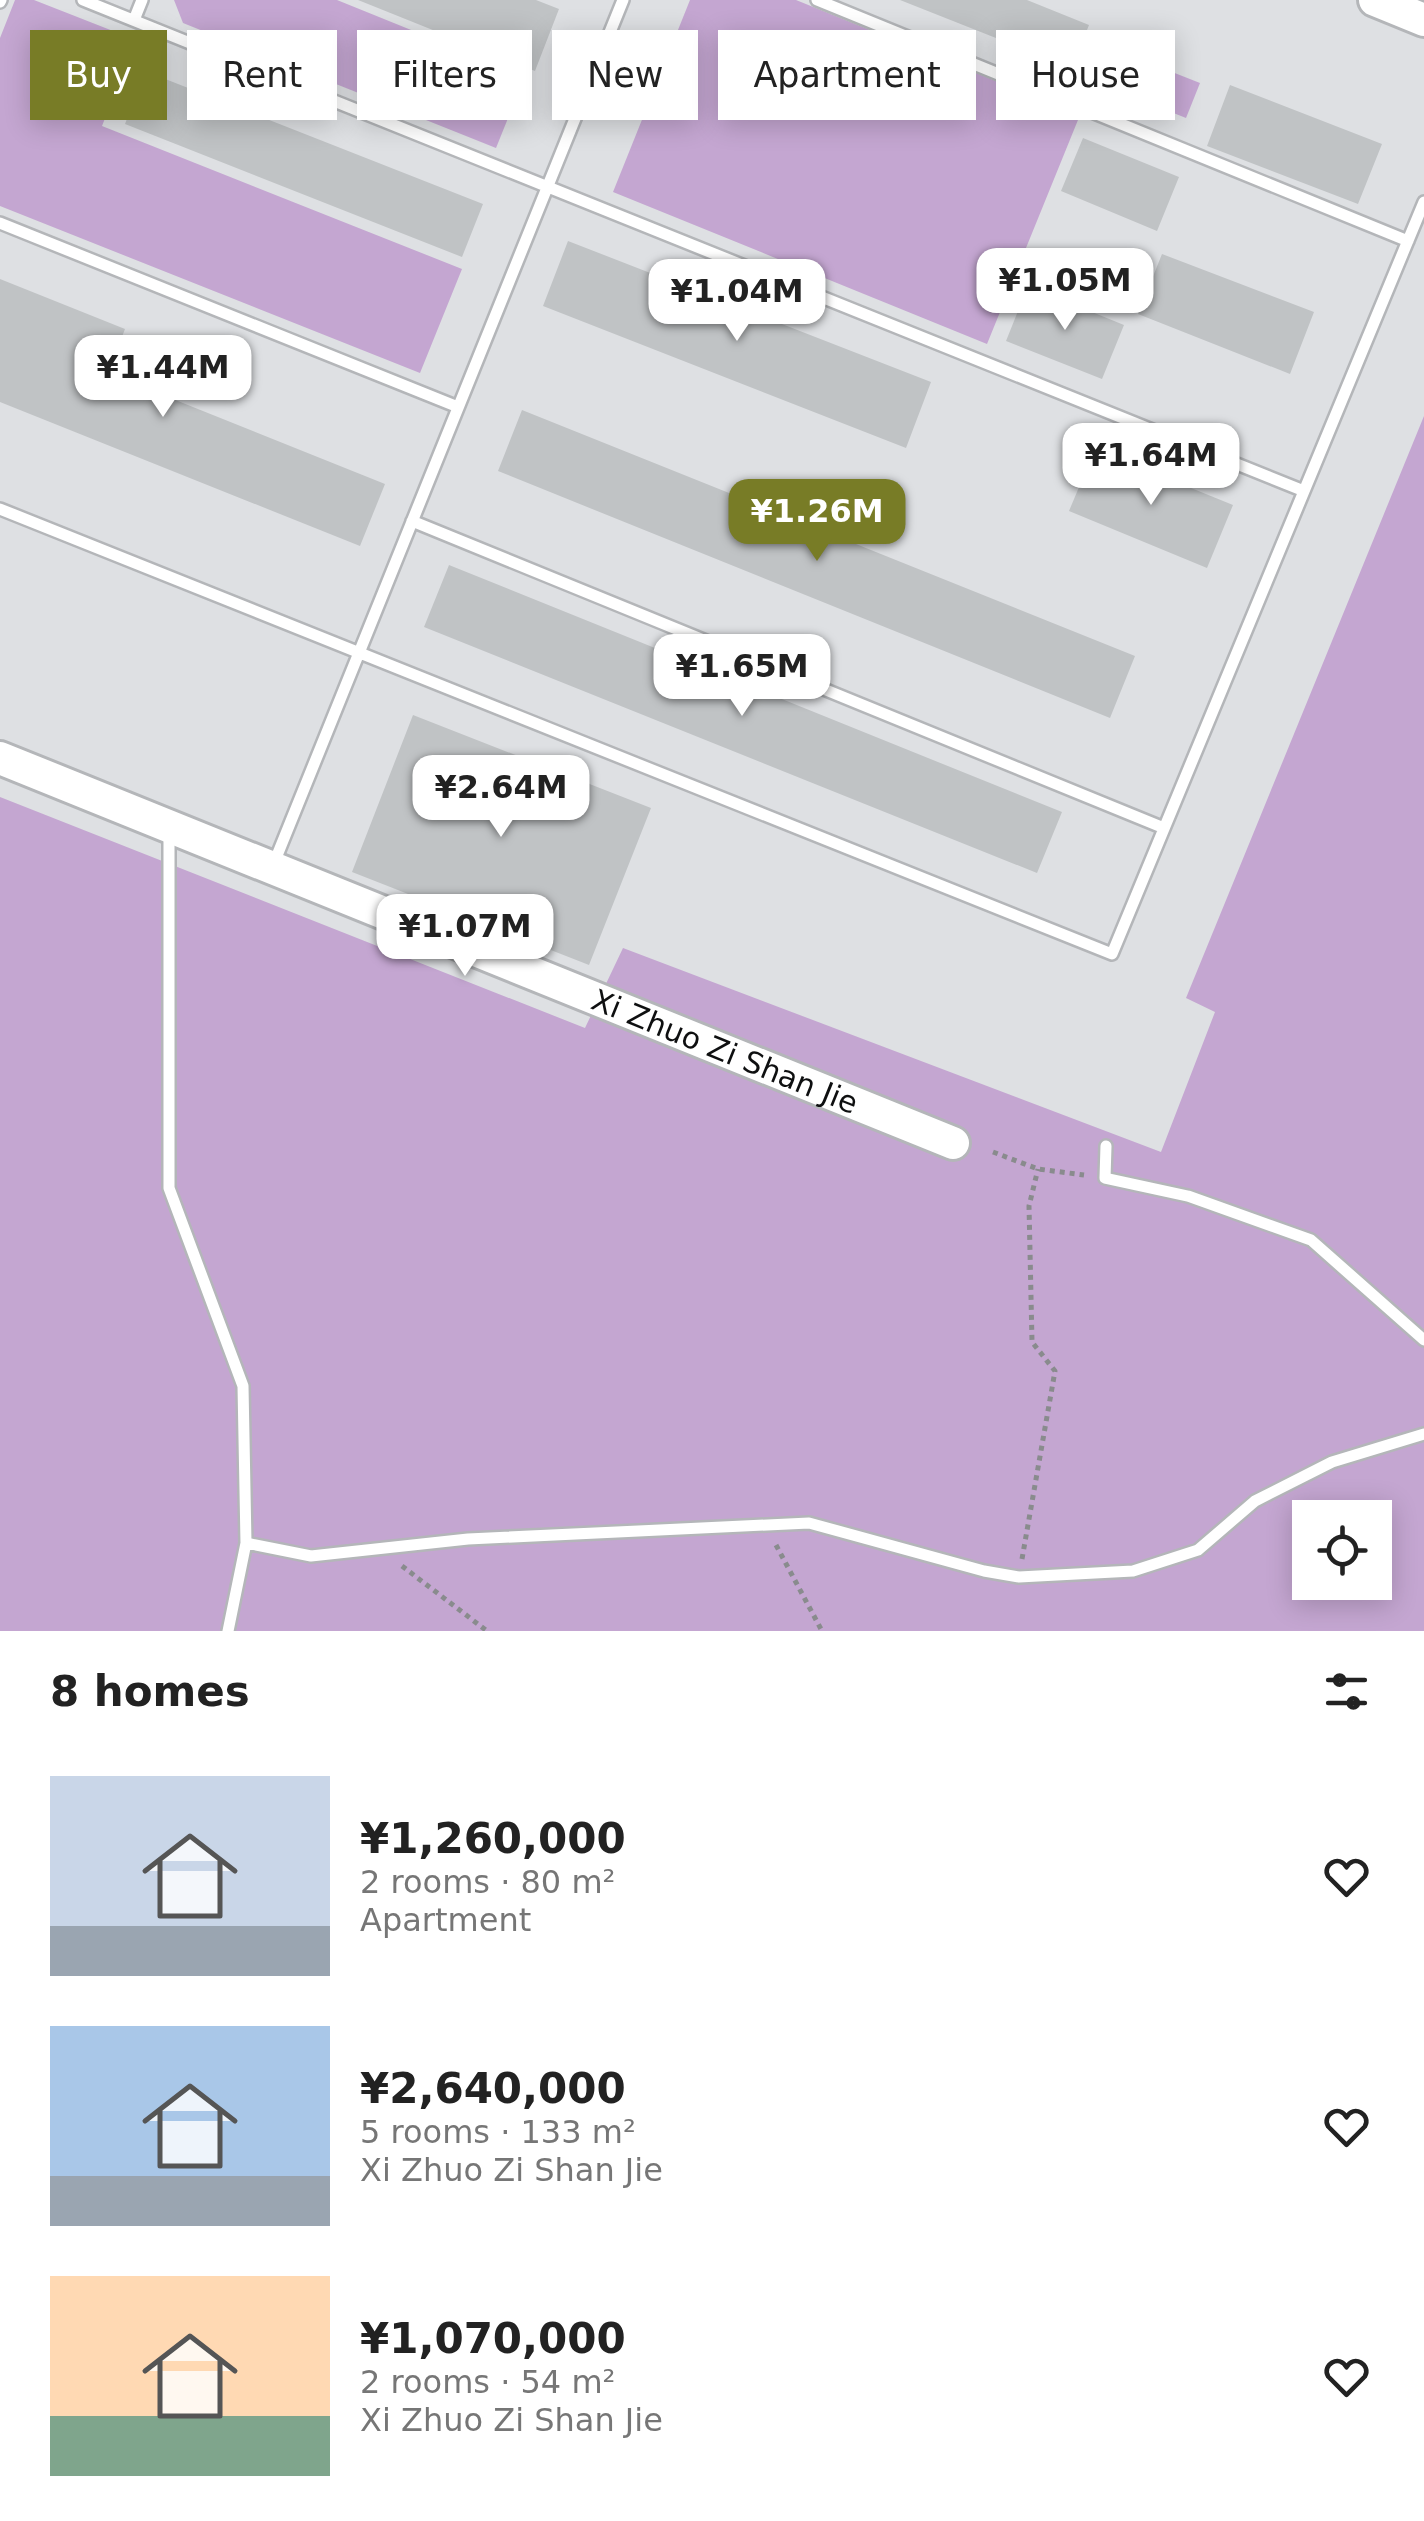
<!DOCTYPE html>
<html lang="en">
<head>
<meta charset="utf-8">
<style>
	body { margin:0; font-family:"DejaVu Sans",sans-serif; background:#f2f2f2; color:#222; height:100vh; display:flex; flex-direction:column; font-size:38px; white-space:nowrap }
	* { box-sizing:border-box; margin:0 }
	p { font-size:32px; color:#767676 }
	.icon { flex:none; width:55px; height:55px; fill:none; stroke:currentColor; stroke-width:2; stroke-linecap:round; stroke-linejoin:round }
	.map { position:relative; height:1631px; overflow:hidden }
	.sheet { display:flex; flex-direction:column; background:#fff; flex:1 }
	.sheet>* { flex:none }
	.hud { position:absolute; left:30px; top:30px; width:1365px; height:90px; display:flex; gap:20px }
	.buttons { position:absolute; left:1292px; top:1500px; display:grid; gap:20px }
	.buttons a { display:grid; place-items:center; width:100px; height:100px; border-radius:0px; background:#fff; box-shadow:0 5px 25px #0003; font-size:50px }
	.price { position:absolute; translate:-50% -85px; padding:0 22px; border-radius:20px; background:#fff; color:#222; font-size:32px; line-height:65px; filter:drop-shadow(0 2px 5px #0008) }
	.price::after { content:''; position:absolute; left:50%; top:60px; width:30px; height:22px; margin-left:-15px; background:inherit; clip-path:polygon(0 0,100% 0,50% 100%) }
	.price.active { background:#787c26; color:#fff }
	ul { padding:0; list-style:none }
	li { display:flex; align-items:center; gap:30px; height:250px; padding:0 50px }
	li span { display:grid; place-items:center; flex:none; width:280px; height:200px; border-radius:0px; color:#555 }
	li>.icon { margin-inline-start:auto }
	span .icon { width:120px; height:120px; fill:#fffc; stroke-width:1 }
	li b { font-size:42px }
	h2 { display:flex; justify-content:space-between; align-items:center; height:120px; padding:0 50px; font-size:42px }
	.pill { padding:0 35px; border-radius:0px; background:#fff; box-shadow:0 5px 25px #0003; font-size:35px; line-height:90px }
	.pill.active { background:#787c26; color:#fff }
	.map>svg:first-child { display:block }
</style>
</head>
<body>
<div class="map">
<svg width="1424" height="1631" viewBox="0 0 1424 1631">
	<rect width="100%" height="100%" fill="#dee0e3"/>
	<path fill="#c4a6d1" fill-rule="evenodd" d="M 15,0 L 34,0 L 136,40 L 102,126 L 462,269 L 420,373 L 0,206 L 0,38 Z
		M 174,0 L 337,0 L 525,76 L 496,148 L 183,23 Z
		M 690,0 L 796,0 L 1080,115 L 987,344 L 613,192 Z
		M 1129,55 L 1200,83 L 1186,118 L 1116,90 Z
		M 1424,416 L 1424,1631 L 0,1631 L 0,797 L 585,1028 L 623,948 L 1161,1152 L 1215,1012 L 1186,998 ZM 1310,1518 L 1375,1518 L 1375,1582 L 1310,1582 Z"/>
	<path fill="#c0c3c5" d="M 358,0 L 536,0 L 559,9 L 535,71 Z
		M 900,0 L 1027,0 L 1089,25 L 1072,68 Z
		M 145,71 L 483,204 L 462,257 L 125,124 Z
		M 1230,85 L 1382,144 L 1358,204 L 1207,146 Z
		M 1083,138 L 1179,177 L 1157,231 L 1061,191 Z
		M 568,241 L 931,382 L 906,448 L 543,306 Z
		M 1162,254 L 1314,312 L 1290,374 L 1138,314 Z
		M 0,279 L 125,329 L 108,373 L 385,484 L 360,546 L 0,402 Z
		M 1028,286 L 1124,325 L 1102,379 L 1006,341 Z
		M 522,410 L 1135,656 L 1110,718 L 498,471 Z
		M 1095,449 L 1233,505 L 1207,568 L 1069,511 Z
		M 449,565 L 1062,812 L 1037,873 L 424,627 Z
		M 413,715 L 651,808 L 589,965 L 352,872 Z"/>
	<g fill="none" stroke-linecap="round" stroke-linejoin="round">
		<g stroke="#b4b6b9" stroke-width="16">
			<path id="lane" d="M 83,0 L 1304,491
				M 817,0 L 1408,241
				M 0,2 L 1,0
				M 134,20 L 142,0
				M 0,223 L 458,407
				M 0,509 L 1112,954 L 1424,202
				M 412,521 L 1164,828
				M 169,829 L 169,1188 L 243,1386 L 246,1543 L 228,1631
				M 274,863 L 623,0
				M 1106,1146 L 1105,1178 L 1188,1196 L 1311,1240 L 1424,1340
				M 246,1543 L 311,1556 L 468,1539 L 809,1523 L 984,1571 L 1019,1577 L 1133,1571 L 1198,1550 L 1255,1501 L 1332,1462 L 1424,1434"/>
		</g>
		<g stroke="#b4b6b9" stroke-width="38">
			<g id="secondary">
				<path d="M 1375,0 L 1424,20"/>
				<path id="s1" d="M 0,758 L 953,1143"/>
			</g>
		</g>
		<path stroke="#898b8d" stroke-width="5" stroke-dasharray="5 5" stroke-linecap="butt" d="M 993,1152 L 1038,1169 L 1084,1175
			M 776,1545 L 822,1631
			M 1022,1559 L 1055,1371 L 1032,1342 L 1029,1206 L 1038,1169
			M 402,1566 L 487,1631"/>
		<use href="#lane" stroke="#fff" stroke-width="11"/>
		<use href="#secondary" stroke="#fff" stroke-width="32"/>
	</g>
	<g text-anchor="middle" dominant-baseline="central" stroke-width="9" stroke-linejoin="round" paint-order="stroke">
		<g font-size="30" fill="#0e0f10" stroke="#dee0e3">
			<text stroke="none"><textPath href="#s1" startOffset="782">Xi Zhuo Zi Shan Jie</textPath></text>
		</g>
	</g>
</svg>
<div class="buttons">
<a><svg class="icon" aria-label="locate" viewBox="0 0 24 24"><circle cx="12" cy="12" r="6"/><path d="M12 2v4M12 18v4M2 12h4M18 12h4"/></svg></a>
</div>
<b class="price" style="left:1065px;top:333px">¥1.05M</b>
<b class="price" style="left:737px;top:344px">¥1.04M</b>
<b class="price" style="left:163px;top:420px">¥1.44M</b>
<b class="price" style="left:1151px;top:508px">¥1.64M</b>
<b class="price active" style="left:817px;top:564px">¥1.26M</b>
<b class="price" style="left:742px;top:719px">¥1.65M</b>
<b class="price" style="left:501px;top:840px">¥2.64M</b>
<b class="price" style="left:465px;top:979px">¥1.07M</b>
<div class="hud">
<a class="pill active">Buy</a>
<a class="pill">Rent</a>
<a class="pill">Filters</a>
<a class="pill">New</a>
<a class="pill">Apartment</a>
<a class="pill">House</a>
</div>
</div>
<section class="sheet">
<h2>8 homes<svg class="icon" aria-label="filters" viewBox="0 0 24 24"><path d="M4 7h16M4 17h16"/><circle cx="9" cy="7" r="2"/><circle cx="15" cy="17" r="2"/></svg></h2>
<ul>
<li><span style="background:linear-gradient(#c9d6e8 75%,#9aa5b1 0)"><svg class="icon" aria-label="home" viewBox="0 0 24 24"><path d="M3 11l9-7 9 7M6 9v11h12V9"/></svg></span><div><b>¥1,260,000</b><p>2 rooms · 80 m²</p><p>Apartment</p></div><svg class="icon" aria-label="heart" viewBox="0 0 24 24"><path d="M12 20l-8-8c-3-5 5-10 8-4 3-6 11-1 8 4z"/></svg></li>
<li><span style="background:linear-gradient(#a9c7e8 75%,#9aa5b1 0)"><svg class="icon" aria-label="home" viewBox="0 0 24 24"><path d="M3 11l9-7 9 7M6 9v11h12V9"/></svg></span><div><b>¥2,640,000</b><p>5 rooms · 133 m²</p><p>Xi Zhuo Zi Shan Jie</p></div><svg class="icon" aria-label="heart" viewBox="0 0 24 24"><path d="M12 20l-8-8c-3-5 5-10 8-4 3-6 11-1 8 4z"/></svg></li>
<li><span style="background:linear-gradient(#ffd9b3 70%,#7fa58c 0)"><svg class="icon" aria-label="home" viewBox="0 0 24 24"><path d="M3 11l9-7 9 7M6 9v11h12V9"/></svg></span><div><b>¥1,070,000</b><p>2 rooms · 54 m²</p><p>Xi Zhuo Zi Shan Jie</p></div><svg class="icon" aria-label="heart" viewBox="0 0 24 24"><path d="M12 20l-8-8c-3-5 5-10 8-4 3-6 11-1 8 4z"/></svg></li>
</ul>
</section>
</body>
</html>
